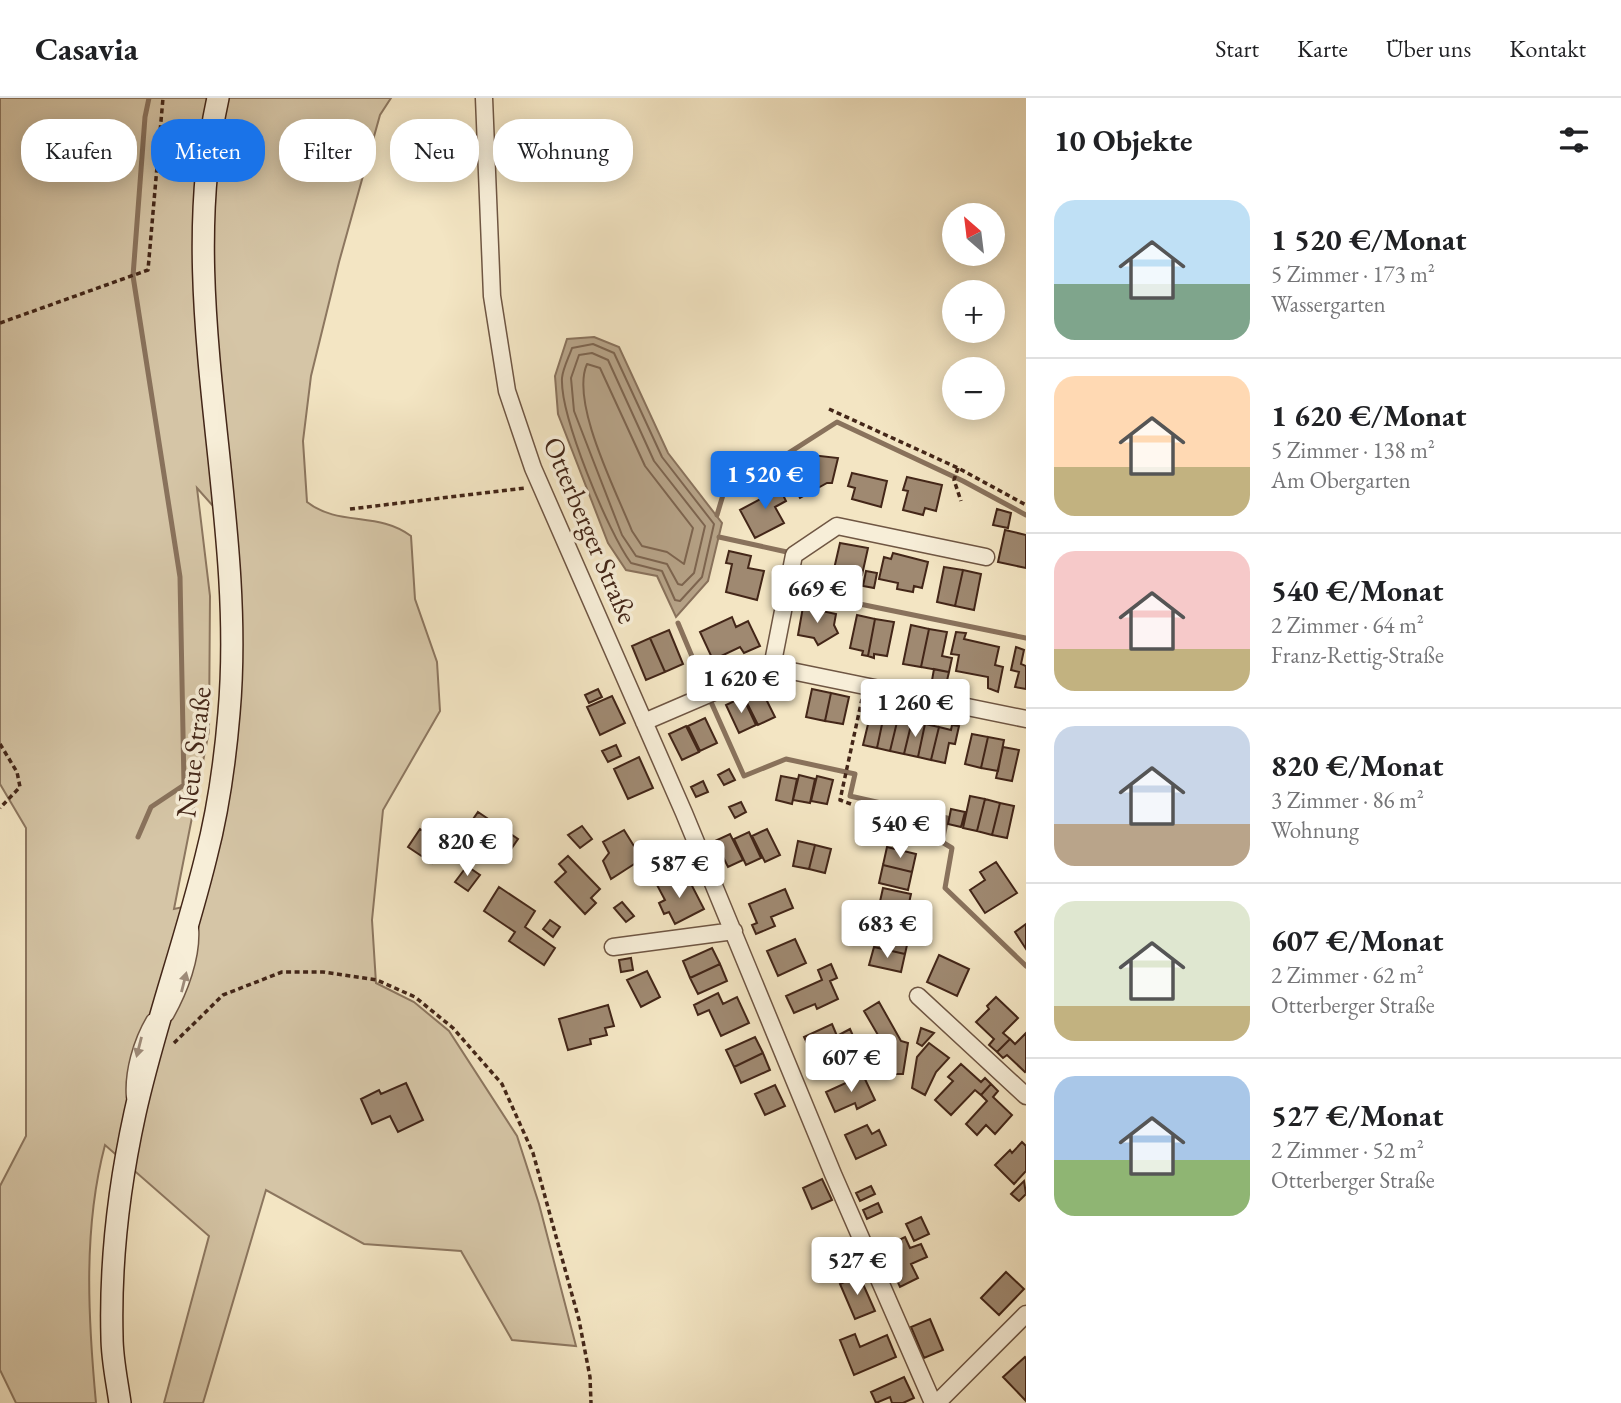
<!DOCTYPE html>
<html lang="de">
<head>
<meta charset="utf-8">
<style>
	body { margin:0; font-family:"EB Garamond",serif; background:#f6f6f6; color:#202124; height:100vh; display:flex; flex-direction:column; font-size:26px; white-space:nowrap }
	* { box-sizing:border-box; margin:0 }
	p { font-size:23px; color:#757577 }
	.icon { flex:none; width:38px; height:38px; fill:none; stroke:currentColor; stroke-width:2; stroke-linecap:round; stroke-linejoin:round }
	.map { position:relative; flex:1; overflow:hidden }
	.side { display:flex; flex-direction:column; background:#fff; width:595px }
	.side>* { flex:none }
	.guide { position:absolute; left:21px; top:21px; width:665px; height:63px; display:flex; gap:14px }
	.needle { width:46px; rotate:332deg }
	.tools { position:absolute; left:942px; top:105px; display:grid; gap:14px }
	.tools a { display:grid; place-items:center; width:63px; height:63px; border-radius:50%; background:#fff; box-shadow:0 4px 18px #0003; font-size:35px }
	.price { position:absolute; translate:-50% -60px; padding:0 16px; border-radius:7px; background:#fff; color:#222; font-size:23px; line-height:46px; filter:drop-shadow(0 2px 4px #0008) }
	.price::after { content:''; position:absolute; left:50%; top:42px; width:21px; height:16px; margin-left:-10px; background:inherit; clip-path:polygon(0 0,100% 0,50% 100%) }
	.price.selected { background:#1a73e8; color:#fff }
	ul { padding:0; list-style:none }
	li { display:flex; align-items:center; gap:21px; height:175px; padding:0 28px }
	li+li { border-top:2px solid #e0e0e0 }
	li span { display:grid; place-items:center; flex:none; width:196px; height:140px; border-radius:21px; color:#555 }
	li>.icon { margin-inline-start:auto }
	span .icon { width:84px; height:84px; fill:#fffc; stroke-width:1 }
	li b { font-size:30px }
	h2 { display:flex; justify-content:space-between; align-items:center; height:84px; padding:0 28px; font-size:30px }
	.chip { padding:0 24px; border-radius:28px; background:#fff; box-shadow:0 4px 18px #0003; font-size:24px; line-height:63px }
	.chip.selected { background:#1a73e8; color:#fff }
	header { display:flex; align-items:center; gap:42px; box-sizing:border-box; height:98px; padding:0 35px; background:#fff; border-bottom:2px solid #e0e0e0 }
	header strong { font-size:33px }
	nav { display:flex; gap:38px; margin-inline-start:auto; font-size:24px }
	main { display:flex; flex:1; min-height:0 }
	.map>svg:first-child { display:block }
</style>
</head>
<body>
<header>
<strong>Casavia</strong>
<nav><a>Start</a><a>Karte</a><a>Über uns</a><a>Kontakt</a></nav>
</header>
<main>
<div class="map">
<svg width="1026" height="1305" viewBox="0 0 1026 1305">
	<rect width="100%" height="100%" fill="#f3e5c3"/>
	<filter id="stains"><feTurbulence type="fractalNoise" baseFrequency=".00286" numOctaves="4"/><feColorMatrix values="0 0 0 0 .2 0 0 0 0 .09 0 0 0 0 .02 0 0 0 .5 -.17"/></filter>
	<radialGradient id="worn" r=".72"><stop offset=".6" stop-color="#630" stop-opacity="0"/><stop offset="1" stop-color="#630" stop-opacity=".3"/></radialGradient>
	<path fill="#d5c5a6" stroke="#8c765f" stroke-width="2" fill-rule="evenodd" d="M 0,0 L 391,0 L 380,17 L 339,164 L 311,278 L 303,343 L 307,404 C 339,429 378,413 411,438 L 415,501 L 437,564 L 440,613 L 383,712 L 372,822 L 376,885 L 414,904 L 449,933 L 517,1038 L 539,1106 L 576,1248 L 512,1242 L 461,1153 L 364,1146 L 266,1092 L 203,1305 L 164,1305 L 209,1138 L 105,1047 C 83,1130 88,1219 96,1305 L 16,1305 L 0,1272 L 0,1088 L 26,1038 L 26,730 L 0,686 ZM 197,390 L 237,435 L 241,577 L 226,687 L 202,805 L 174,811 L 209,633 L 210,498 Z"/>
	<path fill="#b7a489" stroke="#89725c" stroke-width="2" d="M 594,239 L 619,249 L 668,355 L 722,425 L 708,483 L 676,519 L 657,478 L 626,472 L 608,445 L 558,316 L 555,278 L 567,241 Z"/>
	<g fill="none" stroke-linecap="round" stroke-linejoin="round">
		<path stroke="#7d6550" stroke-width="2" d="M 593,246 L 614,255 L 662,359 L 714,426 L 702,479 L 680,503 L 675,502 L 662,473 L 631,465 C 608,434 560,318 562,280 C 563,270 569,259 572,250 Z
			M 592,255 L 608,262 L 654,363 L 705,428 L 694,475 L 682,487 L 678,486 L 667,466 L 636,458 L 622,437 L 574,313 L 571,280 L 579,257 Z
			M 587,266 L 600,270 L 645,368 L 693,430 L 684,466 L 667,454 L 642,448 L 632,433 C 616,393 570,304 587,266 Z"/>
		<path stroke="#89725c" stroke-width="5" d="M 717,417 L 723,397 L 837,324 L 963,383 L 1026,417
			M 719,439 L 787,454
			M 796,493 L 1026,540
			M 678,525 L 704,587
			M 711,604 L 744,678 L 786,661 L 855,676 L 850,698 L 947,720 L 942,744 L 952,750 L 945,790 L 1026,868
			M 138,739 L 151,709 L 184,687 L 180,479 L 133,178 L 145,19 L 149,0"/>
	</g>
	<path fill="#9f8971" stroke="#432618" stroke-width="2" d="M 811,357 L 838,360 L 832,385 L 827,385 L 800,400 L 785,371 Z
		M 779,365 L 788,382 L 780,387 L 770,370 Z
		M 852,375 L 887,383 L 881,409 L 852,401 L 855,390 L 848,388 Z
		M 907,379 L 942,387 L 936,413 L 925,410 L 923,417 L 903,412 L 908,393 L 903,392 Z
		M 775,381 L 786,403 L 775,409 L 784,425 L 755,440 L 740,412 L 766,398 L 761,389 Z
		M 997,411 L 1011,415 L 1008,430 L 993,427 Z
		M 1005,432 L 1026,437 L 1026,470 L 998,464 Z
		M 840,445 L 868,450 L 862,477 L 834,471 Z
		M 729,453 L 751,458 L 748,470 L 764,473 L 757,502 L 726,494 L 732,466 L 726,465 Z
		M 893,455 L 928,464 L 922,490 L 914,488 L 913,494 L 897,491 L 898,485 L 879,481 L 884,459 L 891,461 Z
		M 944,469 L 963,472 L 955,508 L 937,504 Z
		M 963,472 L 981,476 L 974,512 L 955,508 Z
		M 866,473 L 877,475 L 874,490 L 863,488 Z
		M 803,509 L 836,516 L 834,527 L 838,535 L 818,547 L 814,540 L 798,537 Z
		M 857,517 L 875,521 L 868,558 L 862,557 L 863,553 L 850,550 Z
		M 732,519 L 736,529 L 748,523 L 760,548 L 744,555 L 740,549 L 713,562 L 700,534 Z
		M 875,521 L 894,524 L 887,558 L 874,556 L 874,560 L 868,558 Z
		M 911,527 L 929,531 L 921,569 L 903,566 Z
		M 929,531 L 947,534 L 942,558 L 952,560 L 949,574 L 921,569 Z
		M 669,532 L 683,566 L 665,574 L 650,540 Z
		M 956,534 L 966,535 L 964,541 L 999,549 L 995,567 L 1003,569 L 998,594 L 988,590 L 988,579 L 956,573 L 959,557 L 951,556 Z
		M 650,540 L 665,574 L 646,582 L 632,548 Z
		M 1016,549 L 1024,552 L 1021,566 L 1026,568 L 1026,591 L 1015,589 L 1019,574 L 1011,572 Z
		M 934,571 L 949,574 L 945,591 L 931,588 Z
		M 598,591 L 602,599 L 589,605 L 585,597 Z
		M 761,591 L 775,619 L 758,627 L 744,599 Z
		M 812,591 L 831,595 L 825,623 L 806,619 Z
		M 831,595 L 849,599 L 843,626 L 825,623 Z
		M 612,598 L 625,625 L 600,637 L 587,609 Z
		M 743,599 L 756,627 L 739,635 L 726,607 Z
		M 871,614 L 884,617 L 877,650 L 863,647 Z
		M 884,617 L 898,620 L 890,653 L 877,650 Z
		M 705,620 L 717,645 L 700,653 L 688,628 Z
		M 898,620 L 912,623 L 904,656 L 890,653 Z
		M 912,623 L 925,626 L 918,659 L 904,656 Z
		M 925,626 L 939,629 L 931,662 L 918,659 Z
		M 952,627 L 959,628 L 955,646 L 949,645 L 945,665 L 931,662 L 939,629 L 951,632 Z
		M 686,628 L 699,654 L 682,662 L 669,636 Z
		M 972,636 L 988,639 L 981,670 L 965,666 Z
		M 988,639 L 1004,642 L 998,673 L 981,670 Z
		M 616,647 L 621,658 L 608,664 L 602,653 Z
		M 1003,649 L 1019,652 L 1012,683 L 996,680 Z
		M 639,659 L 653,690 L 628,701 L 614,671 Z
		M 729,671 L 735,682 L 724,687 L 718,677 Z
		M 799,677 L 815,681 L 810,705 L 793,702 Z
		M 781,678 L 797,681 L 792,706 L 776,702 Z
		M 817,678 L 833,682 L 827,706 L 811,703 Z
		M 703,683 L 708,694 L 696,699 L 691,689 Z
		M 970,698 L 985,701 L 977,733 L 963,730 Z
		M 985,701 L 1000,705 L 992,737 L 977,733 Z
		M 741,704 L 746,714 L 735,720 L 729,709 Z
		M 1000,705 L 1014,708 L 1007,740 L 992,737 Z
		M 951,711 L 965,714 L 961,729 L 948,726 Z
		M 478,714 L 518,741 L 507,757 L 480,738 L 471,751 L 458,743 Z
		M 582,728 L 592,741 L 580,750 L 568,737 Z
		M 420,731 L 445,747 L 432,765 L 408,749 Z
		M 767,731 L 780,757 L 765,764 L 752,738 Z
		M 624,732 L 642,761 L 611,781 L 603,763 L 609,755 L 603,744 Z
		M 749,734 L 761,760 L 746,767 L 734,741 Z
		M 730,736 L 743,762 L 728,769 L 715,743 Z
		M 798,743 L 815,747 L 809,771 L 793,768 Z
		M 815,747 L 831,751 L 825,775 L 809,771 Z
		M 887,749 L 916,756 L 912,774 L 883,767 Z
		M 568,758 L 600,791 L 591,800 L 596,805 L 585,816 L 555,784 L 566,774 L 559,766 Z
		M 996,764 L 1017,795 L 985,815 L 970,792 L 985,782 L 980,774 Z
		M 883,767 L 912,774 L 908,792 L 879,785 Z
		M 467,768 L 480,777 L 468,793 L 455,784 Z
		M 673,779 L 677,786 L 688,780 L 704,811 L 675,826 L 669,814 L 664,816 L 659,805 L 665,802 L 657,787 Z
		M 499,789 L 535,813 L 525,829 L 555,850 L 544,867 L 509,843 L 515,834 L 484,813 Z
		M 883,790 L 911,796 L 907,814 L 879,808 Z
		M 785,791 L 793,810 L 771,819 L 775,828 L 756,836 L 752,827 L 757,825 L 749,806 Z
		M 622,804 L 634,818 L 626,824 L 614,810 Z
		M 879,808 L 907,814 L 903,832 L 875,826 Z
		M 550,822 L 560,829 L 553,839 L 543,831 Z
		M 1026,826 L 1026,851 L 1015,834 Z
		M 878,831 L 909,838 L 905,856 L 874,849 Z
		M 795,841 L 806,865 L 778,878 L 767,853 Z
		M 874,849 L 905,856 L 901,874 L 869,867 Z
		M 712,850 L 720,866 L 690,880 L 683,863 Z
		M 939,857 L 969,871 L 957,898 L 927,884 Z
		M 631,860 L 633,872 L 621,874 L 619,862 Z
		M 720,866 L 727,883 L 698,896 L 690,880 Z
		M 831,866 L 837,880 L 830,883 L 838,901 L 817,911 L 815,906 L 794,915 L 786,898 L 822,882 L 818,872 Z
		M 647,873 L 660,899 L 641,909 L 627,882 Z
		M 718,895 L 723,906 L 737,899 L 749,925 L 721,938 L 709,912 L 698,917 L 694,907 Z
		M 996,899 L 1018,920 L 1003,935 L 1010,941 L 997,954 L 989,947 L 994,941 L 976,924 L 989,911 L 987,908 Z
		M 879,904 L 901,943 L 908,945 L 903,976 L 882,976 L 865,944 L 878,937 L 864,913 Z
		M 608,907 L 614,928 L 605,930 L 607,937 L 590,941 L 591,946 L 568,952 L 559,921 Z
		M 832,926 L 837,938 L 850,931 L 857,947 L 833,958 L 831,955 L 815,962 L 804,939 Z
		M 921,930 L 934,935 L 922,948 L 917,945 Z
		M 1026,935 L 1026,973 L 1025,974 L 1007,957 L 1003,960 L 997,954 L 1010,941 L 1015,946 Z
		M 755,939 L 763,955 L 734,969 L 726,952 Z
		M 929,945 L 949,960 L 936,974 L 925,997 L 912,990 L 917,959 Z
		M 763,955 L 770,972 L 741,985 L 734,969 Z
		M 961,966 L 981,984 L 985,980 L 991,986 L 981,997 L 975,992 L 951,1017 L 935,1002 L 953,983 L 948,979 Z
		M 863,977 L 875,1002 L 857,1011 L 855,1005 L 835,1014 L 826,994 Z
		M 406,985 L 423,1022 L 398,1034 L 390,1018 L 372,1026 L 361,1001 L 379,992 L 381,996 Z
		M 991,986 L 998,993 L 993,999 L 1012,1017 L 995,1036 L 986,1027 L 977,1037 L 966,1026 L 987,1003 L 981,997 Z
		M 775,987 L 785,1008 L 765,1017 L 755,996 Z
		M 867,1027 L 872,1036 L 879,1032 L 886,1047 L 856,1061 L 845,1037 Z
		M 1022,1044 L 1026,1048 L 1026,1073 L 1014,1086 L 995,1067 L 1010,1052 L 1012,1055 Z
		M 822,1081 L 832,1102 L 812,1111 L 803,1090 Z
		M 1024,1083 L 1026,1096 L 1019,1103 L 1011,1096 Z
		M 871,1088 L 875,1096 L 860,1103 L 856,1095 Z
		M 878,1105 L 882,1114 L 867,1121 L 863,1112 Z
		M 921,1119 L 929,1136 L 914,1143 L 906,1126 Z
		M 905,1139 L 910,1150 L 921,1146 L 927,1159 L 911,1166 L 918,1180 L 900,1189 L 882,1150 Z
		M 1006,1174 L 1024,1191 L 999,1217 L 981,1200 Z
		M 859,1177 L 875,1213 L 855,1221 L 840,1186 Z
		M 930,1221 L 943,1252 L 924,1260 L 911,1229 Z
		M 855,1236 L 860,1249 L 887,1237 L 896,1259 L 854,1277 L 840,1242 Z
		M 1025,1259 L 1026,1260 L 1026,1303 L 1003,1279 Z
		M 904,1279 L 914,1300 L 903,1305 L 892,1305 L 890,1299 L 876,1305 L 871,1294 Z"/>
	<g fill="none" stroke-linecap="round" stroke-linejoin="round">
		<g stroke="#6f5643" stroke-width="11">
			<path id="service" d="M 169,918 C 183,893 196,859 194,830
				M 131,999 C 129,974 138,943 151,921"/>
		</g>
		<g stroke="#6f5643" stroke-width="19">
			<path id="minor" d="M 484,0 L 492,198 L 507,293 L 533,370 L 684,715 L 833,1076 L 933,1305
				M 772,569 L 794,457 L 837,428 L 986,459
				M 644,624 L 772,569 L 1026,621
				M 613,849 L 734,833
				M 918,898 L 1026,998
				M 937,1305 L 1026,1216"/>
		</g>
		<g stroke="#432618" stroke-width="24">
			<path id="secondary" d="M 120,1305 C 117,1283 112,1261 112,1239 C 110,1164 119,1088 135,1015 C 154,929 185,845 206,759 C 218,713 225,663 229,615 C 247,411 173,203 218,0"/>
		</g>
		<path stroke="#432618" stroke-width="3.5" stroke-dasharray="5 3.5" stroke-linecap="butt" d="M 0,225 L 148,172 L 163,0
			M 829,311 L 958,370 L 1026,407
			M 958,370 L 954,382 L 961,403
			M 350,411 L 525,390
			M 0,646 L 17,674 L 20,689 L 0,710
			M 851,706 L 840,702 L 862,601
			M 174,945 L 223,897 L 282,874 L 323,874 L 377,882 L 415,899 L 453,930 L 502,986 L 533,1055 L 579,1222 L 590,1279 L 591,1305"/>
		<use href="#service" stroke="#f7eed8" stroke-width="8"/>
		<use href="#minor" stroke="#f7eed8" stroke-width="16"/>
		<use href="#secondary" stroke="#f7eed8" stroke-width="21"/>
	</g>
	<defs><path id="oneway-solid" d="M-6-.8H1V-3.2L6.5 0L1 3.2V.8H-6Z" transform="scale(1.75)"/></defs>
	<g fill="#9d8a78">
		<use href="#oneway-solid" transform="translate(184 884) rotate(-76)"/>
		<use href="#oneway-solid" transform="translate(139 949) rotate(104)"/>
	</g>
	<g text-anchor="middle" dominant-baseline="central" stroke-width="7" stroke-linejoin="round" paint-order="stroke">
		<g font-size="28" fill="#432618" stroke="#f7eed8">
			<text transform="translate(591 432) rotate(67)">Otterberger Straße</text>
			<text transform="translate(193 654) rotate(-83)">Neue Straße</text>
		</g>
	</g>
	<rect width="100%" height="100%" filter="url(#stains)"/>
	<rect width="100%" height="100%" fill="url(#worn)"/>
</svg>
<div class="tools">
<a><svg class="needle" viewBox="-14 -14 28 28"><path d="M0-13l5 13h-10z" fill="#e53935"/><path d="M0 13l5-13h-10z" fill="#757577"/></svg></a>
<a>+</a>
<a>−</a>
</div>
<b class="price selected" style="left:765px;top:413px">1 520 €</b>
<b class="price" style="left:817px;top:527px">669 €</b>
<b class="price" style="left:741px;top:617px">1 620 €</b>
<b class="price" style="left:915px;top:641px">1 260 €</b>
<b class="price" style="left:900px;top:762px">540 €</b>
<b class="price" style="left:467px;top:780px">820 €</b>
<b class="price" style="left:679px;top:802px">587 €</b>
<b class="price" style="left:887px;top:862px">683 €</b>
<b class="price" style="left:851px;top:996px">607 €</b>
<b class="price" style="left:857px;top:1199px">527 €</b>
<div class="guide">
<a class="chip">Kaufen</a>
<a class="chip selected">Mieten</a>
<a class="chip">Filter</a>
<a class="chip">Neu</a>
<a class="chip">Wohnung</a>
</div>
</div>
<section class="side">
<h2>10 Objekte<svg class="icon" aria-label="filters" viewBox="0 0 24 24"><path d="M4 7h16M4 17h16"/><circle cx="9" cy="7" r="2"/><circle cx="15" cy="17" r="2"/></svg></h2>
<ul>
<li><span style="background:linear-gradient(#bfe0f5 60%,#7fa58c 0)"><svg class="icon" aria-label="home" viewBox="0 0 24 24"><path d="M3 11l9-7 9 7M6 9v11h12V9"/></svg></span><div><b>1 520 €/Monat</b><p>5 Zimmer · 173 m²</p><p>Wassergarten</p></div></li>
<li><span style="background:linear-gradient(#ffd9b3 65%,#c2b280 0)"><svg class="icon" aria-label="home" viewBox="0 0 24 24"><path d="M3 11l9-7 9 7M6 9v11h12V9"/></svg></span><div><b>1 620 €/Monat</b><p>5 Zimmer · 138 m²</p><p>Am Obergarten</p></div></li>
<li><span style="background:linear-gradient(#f6c9c9 70%,#c2b280 0)"><svg class="icon" aria-label="home" viewBox="0 0 24 24"><path d="M3 11l9-7 9 7M6 9v11h12V9"/></svg></span><div><b>540 €/Monat</b><p>2 Zimmer · 64 m²</p><p>Franz-Rettig-Straße</p></div></li>
<li><span style="background:linear-gradient(#c9d6e8 70%,#b9a48a 0)"><svg class="icon" aria-label="home" viewBox="0 0 24 24"><path d="M3 11l9-7 9 7M6 9v11h12V9"/></svg></span><div><b>820 €/Monat</b><p>3 Zimmer · 86 m²</p><p>Wohnung</p></div></li>
<li><span style="background:linear-gradient(#dfe7d0 75%,#c2b280 0)"><svg class="icon" aria-label="home" viewBox="0 0 24 24"><path d="M3 11l9-7 9 7M6 9v11h12V9"/></svg></span><div><b>607 €/Monat</b><p>2 Zimmer · 62 m²</p><p>Otterberger Straße</p></div></li>
<li><span style="background:linear-gradient(#a9c7e8 60%,#8fb573 0)"><svg class="icon" aria-label="home" viewBox="0 0 24 24"><path d="M3 11l9-7 9 7M6 9v11h12V9"/></svg></span><div><b>527 €/Monat</b><p>2 Zimmer · 52 m²</p><p>Otterberger Straße</p></div></li>
</ul>
</section>
</main>
</body>
</html>
